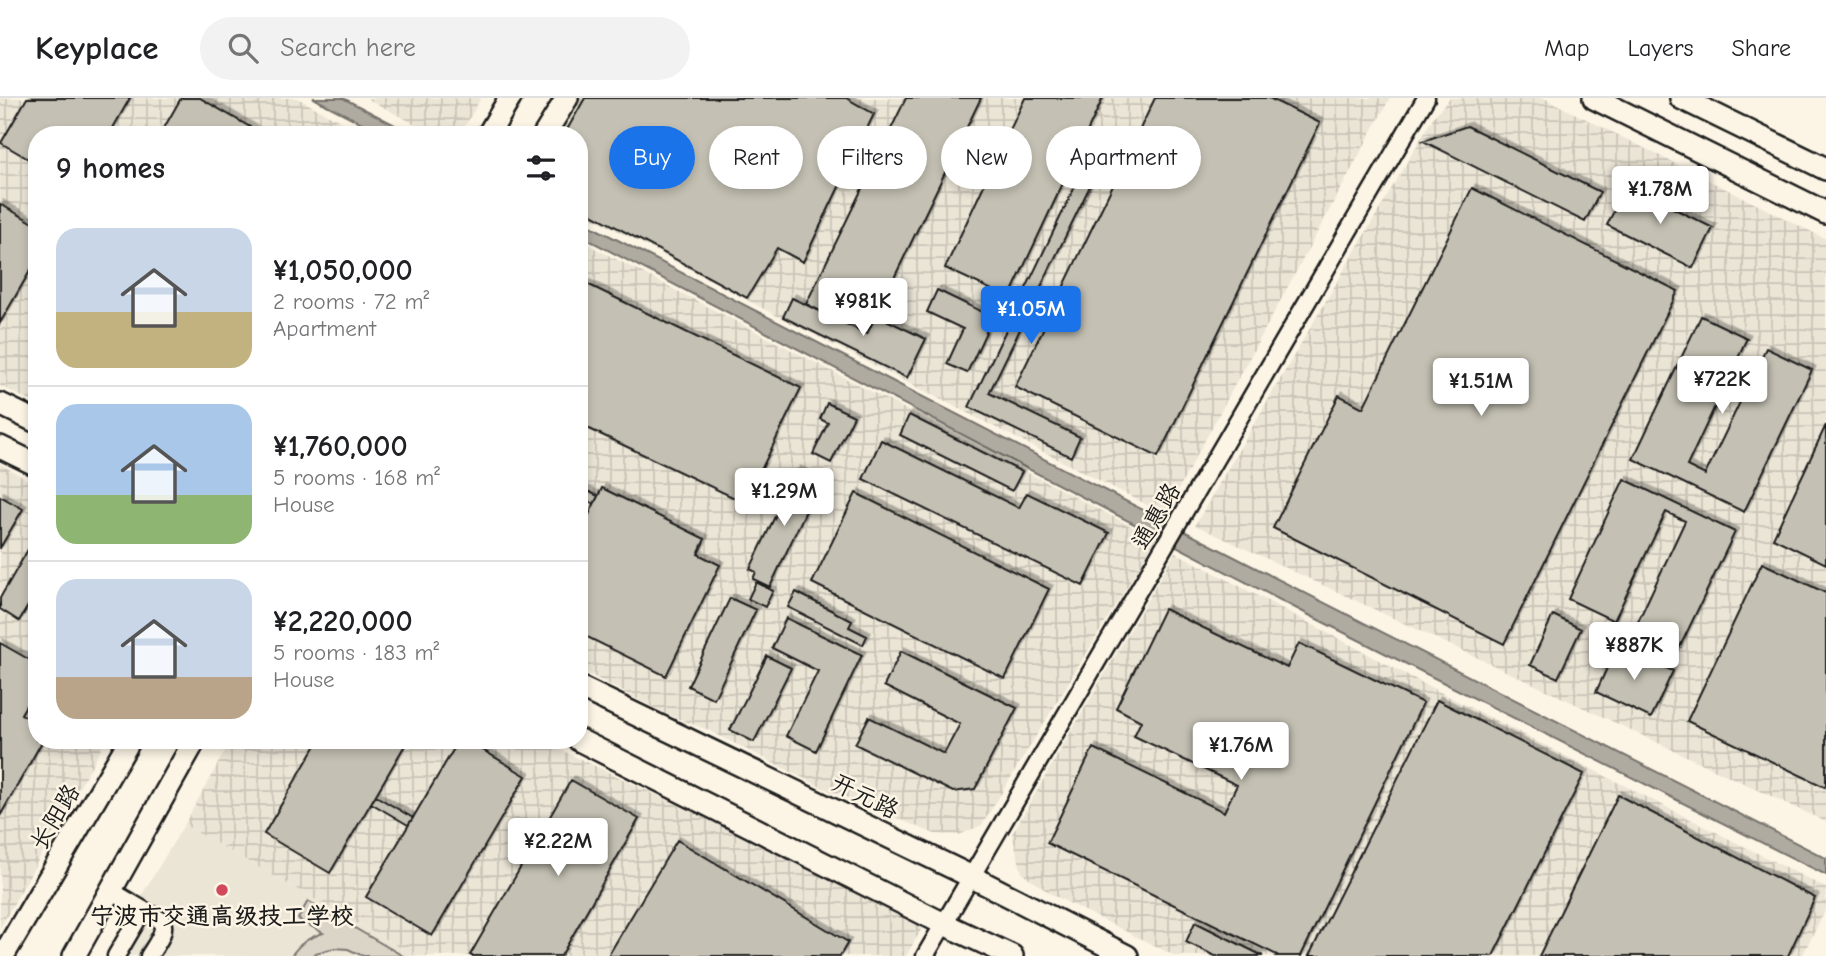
<!DOCTYPE html>
<html lang="en">
<head>
<meta charset="utf-8">
<style>
	body { margin:0; font-family:"Comic Neue","LXGW WenKai TC",sans-serif; background:#f2f2f2; color:#202124; height:100vh; display:flex; flex-direction:column; font-size:26px; white-space:nowrap }
	* { box-sizing:border-box; margin:0 }
	p { font-size:23px; color:#757577 }
	.icon { flex:none; width:38px; height:38px; fill:none; stroke:currentColor; stroke-width:2; stroke-linecap:round; stroke-linejoin:round }
	.map { position:relative; flex:1; overflow:hidden }
	.panel { position:absolute; left:28px; top:28px; width:560px; height:623px; display:flex; flex-direction:column; background:#fff; border-radius:28px; box-shadow:0 4px 10px #0003 }
	.panel>* { flex:none }
	.banner { position:absolute; left:609px; top:28px; width:665px; height:63px; display:flex; gap:14px }
	.price { position:absolute; translate:-50% -60px; padding:0 16px; border-radius:7px; background:#fff; color:#222; font-size:23px; line-height:46px; filter:drop-shadow(0 2px 4px #0008) }
	.price::after { content:''; position:absolute; left:50%; top:42px; width:21px; height:16px; margin-left:-10px; background:inherit; clip-path:polygon(0 0,100% 0,50% 100%) }
	.price.active { background:#1a73e8; color:#fff }
	ul { padding:0; list-style:none }
	li { display:flex; align-items:center; gap:21px; height:175px; padding:0 28px }
	li+li { border-top:2px solid #e0e0e0 }
	li span { display:grid; place-items:center; flex:none; width:196px; height:140px; border-radius:21px; color:#555 }
	li>.icon { margin-inline-start:auto }
	span .icon { width:84px; height:84px; fill:#fffc; stroke-width:1 }
	li b { font-size:30px }
	h2 { display:flex; justify-content:space-between; align-items:center; height:84px; padding:0 28px; font-size:30px }
	.tag { padding:0 24px; border-radius:32px; background:#fff; box-shadow:0 4px 10px #0003; font-size:24px; line-height:63px }
	.tag.active { background:#1a73e8; color:#fff }
	header { display:flex; align-items:center; gap:42px; box-sizing:border-box; height:98px; padding:0 35px; background:#fff; border-bottom:2px solid #e0e0e0 }
	header strong { font-size:33px }
	nav { display:flex; gap:38px; margin-inline-start:auto; font-size:24px }
	.search { width:490px; height:63px; background:#f2f2f2; display:flex; align-items:center; gap:18px; box-sizing:border-box; padding:0 24px; border-radius:38px; color:#757577; font-size:26px }
	.map>svg:first-child { display:block }
</style>
</head>
<body>
<header>
<strong>Keyplace</strong>
<div class="search"><svg class="icon" aria-label="search" viewBox="0 0 24 24"><circle cx="10" cy="10" r="6"/><path d="M15 15l6 6"/></svg>Search here</div>
<nav><a>Map</a><a>Layers</a><a>Share</a></nav>
</header>
<div class="map">
<svg width="1826" height="858" viewBox="0 0 1826 858">
	<defs>
		<pattern id="industrial-grid" width="8" height="8" patternUnits="userSpaceOnUse" patternTransform="scale(1.75)"><rect width="8" height="8" fill="#ebe5d6"/><path d="M0 4h8M4 0v8" fill="none" stroke="#c9c4b7"/></pattern>
		<filter id="shadow"><feDropShadow dx="3.5" dy="-3.5" stdDeviation="0" flood-color="#0004"/></filter>
	</defs>
	<rect width="100%" height="100%" fill="#fcf5e5"/>
	<filter id="ink" filterUnits="userSpaceOnUse"><feTurbulence type="fractalNoise" baseFrequency=".0143" numOctaves="2"/><feDisplacementMap in="SourceGraphic" scale="14" xChannelSelector="R" yChannelSelector="G"/><feConvolveMatrix kernelMatrix="1 2 1 2 8 2 1 2 1" color-interpolation-filters="sRGB"/></filter>
	<g filter="url(#ink)">
		<path fill="#ebe5d6" d="M 184,727 L 415,858 L 105,858 Z"/>
		<path fill="url(#industrial-grid)" d="M 0,0 L 297,0 L 366,37 L 37,37 L 37,306 L 0,288 Z
			M 366,0 L 481,0 L 460,37 L 435,37 Z
			M 578,0 L 1390,0 L 1165,416 L 779,219 L 579,112 L 579,37 L 555,37 Z
			M 1450,0 L 1544,0 L 1826,141 L 1826,724 L 1195,427 L 1434,18 Z
			M 579,142 L 1156,441 L 982,727 L 959,737 L 935,736 L 821,689 L 708,632 L 666,616 L 579,571 Z
			M 0,366 L 37,387 L 37,642 L 106,642 L 0,830 Z
			M 1175,454 L 1434,591 L 1826,790 L 1826,811 L 1802,858 L 1175,858 L 1051,796 L 1022,775 L 1012,736 Z
			M 231,642 L 540,642 L 680,708 L 924,827 L 906,858 L 415,858 L 184,727 Z"/>
		<path fill="#dbd5c8" stroke="#7c7872" stroke-width="2" d="M 308,803 L 403,858 L 363,858 L 348,851 L 334,850 L 316,855 L 313,858 L 291,858 C 300,845 308,840 323,835 L 298,821 Z"/>
		<path fill="#b0aba1" stroke="#75726c" stroke-width="2" d="M 313,0 L 343,0 L 414,37 L 385,37 Z
			M 579,122 L 1252,468 L 1826,760 L 1826,777 L 1307,516 L 579,137 Z"/>
		<path fill="#c4c0b3" stroke="#1c1c1c" stroke-width="2" filter="url(#shadow)" d="M 27,0 L 130,0 L 109,37 L 37,37 L 37,66 L 1,45 Z
			M 181,0 L 200,0 L 262,36 L 160,37 Z
			M 585,0 L 846,0 L 874,16 L 803,164 L 777,150 L 747,200 L 579,109 L 579,37 L 564,37 Z
			M 906,0 L 981,0 L 867,236 L 806,206 Z
			M 1025,0 L 1103,0 L 1009,200 L 945,170 Z
			M 1155,0 L 1269,0 L 1320,25 L 1158,359 L 1015,289 Z
			M 1467,28 L 1600,94 L 1585,124 L 1423,43 Z
			M 1080,78 L 1092,84 L 989,295 L 1080,339 L 1071,359 L 969,309 Z
			M 1627,87 L 1713,130 L 1693,170 L 1607,127 Z
			M 1472,90 L 1678,193 L 1504,546 L 1273,430 L 1339,297 L 1363,310 Z
			M 0,106 L 37,127 L 37,161 L 0,225 Z
			M 579,182 L 801,290 L 745,405 L 579,326 Z
			M 937,192 L 993,219 L 967,275 L 947,266 L 963,231 L 927,214 Z
			M 792,200 L 867,236 L 876,217 L 926,241 L 907,280 L 783,219 Z
			M 1701,218 L 1747,240 L 1687,368 L 1705,377 L 1766,250 L 1812,272 L 1744,414 L 1633,361 Z
			M 827,305 L 854,318 L 831,365 L 813,356 L 828,325 L 820,321 Z
			M 909,317 L 1022,374 L 1012,393 L 900,337 Z
			M 1826,327 L 1826,466 L 1773,440 Z
			M 881,342 L 1019,410 L 1027,395 L 1109,435 L 1083,488 L 863,381 Z
			M 797,372 L 820,383 L 770,489 L 753,481 L 756,474 L 750,471 Z
			M 1624,381 L 1735,434 L 1678,553 L 1634,532 L 1685,423 L 1666,414 L 1614,523 L 1568,501 Z
			M 579,389 L 598,398 L 594,406 L 579,398 Z
			M 602,390 L 705,441 L 698,456 L 720,467 L 666,578 L 579,535 L 579,437 Z
			M 856,395 L 1049,491 L 1005,581 L 812,485 Z
			M 0,398 L 23,411 L 0,450 Z
			M 37,436 L 37,493 L 19,523 L 0,511 L 0,500 Z
			M 1762,465 L 1826,495 L 1826,686 L 1825,689 L 1687,623 Z
			M 756,484 L 773,493 L 765,509 L 748,501 Z
			M 796,494 L 852,523 L 849,529 L 867,538 L 863,547 L 788,509 Z
			M 730,500 L 756,512 L 714,601 L 688,588 Z
			M 1164,511 L 1287,570 L 1299,545 L 1423,605 L 1301,858 L 1276,858 L 1277,857 L 1047,745 L 1093,650 L 1224,714 L 1237,687 L 1134,638 L 1141,623 L 1116,610 Z
			M 1553,517 L 1581,531 L 1558,580 L 1530,567 Z
			M 786,520 L 862,557 L 816,653 L 786,638 L 818,573 L 772,550 Z
			M 0,545 L 37,566 L 37,589 L 21,616 L 37,625 L 37,642 L 43,642 L 0,718 Z
			M 1617,548 L 1673,573 L 1651,620 L 1596,594 Z
			M 901,553 L 1017,610 L 975,691 L 953,694 L 855,646 L 869,619 L 944,656 L 960,626 L 884,588 Z
			M 767,558 L 791,570 L 754,644 L 730,632 Z
			M 1437,602 L 1584,676 L 1493,858 L 1309,858 Z
			M 319,642 L 408,642 L 330,775 L 264,736 Z
			M 459,642 L 466,642 L 526,678 L 432,838 L 366,799 Z
			M 571,682 L 639,721 L 561,858 L 472,858 L 470,857 Z
			M 1618,697 L 1815,800 L 1788,858 L 1539,858 Z
			M 376,698 L 413,720 L 408,727 L 371,705 Z
			M 677,742 L 848,844 L 840,858 L 608,858 Z
			M 1195,824 L 1263,858 L 1215,858 L 1186,844 Z"/>
		<g fill="none" stroke-linecap="round" stroke-linejoin="round">
			<g stroke="#1c1c1c" stroke-width="21">
				<path id="minor" d="M 111,793 L 162,823 C 167,834 155,848 149,858
					M 116,858 L 143,812
					M 925,858 L 1426,0"/>
			</g>
			<g stroke="#1c1c1c" stroke-width="26">
				<path id="major" d="M 1594,0 L 1826,115
					M 1681,0 L 1826,71
					M 488,37 L 510,0
					M 544,37 L 567,0
					M 0,306 L 37,324
					M 0,349 L 37,367
					M 579,589 L 972,779 L 1127,858
					M 579,642 L 944,826 L 1012,858
					M 3,858 L 130,642
					M 74,858 L 195,642"/>
			</g>
			<use href="#minor" stroke="#fcf5e5" stroke-width="16"/>
			<use href="#major" stroke="#fcf5e5" stroke-width="21"/>
		</g>
	</g>
	<circle fill="#d1495b" stroke="#fcf5e5" stroke-width="2.5" cx="222" cy="792" r="7"/>
	<g text-anchor="middle" dominant-baseline="central" stroke-width="5" stroke-linejoin="round" paint-order="stroke">
		<g font-size="24" fill="#1c1c1c" stroke="#fcf5e5">
			<text transform="translate(1156 418) rotate(-60)">通惠路</text>
			<text transform="translate(865 698) rotate(26)">开元路</text>
			<text transform="translate(55 719) rotate(-59)">长阳路</text>
		</g>
		<g font-size="24" font-weight="bold" fill="#1c1c1c" stroke="#fcf5e5">
			<text x="222" y="818">宁波市交通高级技工学校</text>
		</g>
	</g>
</svg>
<b class="price" style="left:1660px;top:128px">¥1.78M</b>
<b class="price" style="left:863px;top:240px">¥981K</b>
<b class="price active" style="left:1031px;top:248px">¥1.05M</b>
<b class="price" style="left:1722px;top:318px">¥722K</b>
<b class="price" style="left:1481px;top:320px">¥1.51M</b>
<b class="price" style="left:784px;top:430px">¥1.29M</b>
<b class="price" style="left:1634px;top:584px">¥887K</b>
<b class="price" style="left:1241px;top:684px">¥1.76M</b>
<b class="price" style="left:558px;top:780px">¥2.22M</b>
<div class="banner">
<a class="tag active">Buy</a>
<a class="tag">Rent</a>
<a class="tag">Filters</a>
<a class="tag">New</a>
<a class="tag">Apartment</a>
</div>
<section class="panel">
<h2>9 homes<svg class="icon" aria-label="filters" viewBox="0 0 24 24"><path d="M4 7h16M4 17h16"/><circle cx="9" cy="7" r="2"/><circle cx="15" cy="17" r="2"/></svg></h2>
<ul>
<li><span style="background:linear-gradient(#c9d6e8 60%,#c2b280 0)"><svg class="icon" aria-label="home" viewBox="0 0 24 24"><path d="M3 11l9-7 9 7M6 9v11h12V9"/></svg></span><div><b>¥1,050,000</b><p>2 rooms · 72 m²</p><p>Apartment</p></div></li>
<li><span style="background:linear-gradient(#a9c7e8 65%,#8fb573 0)"><svg class="icon" aria-label="home" viewBox="0 0 24 24"><path d="M3 11l9-7 9 7M6 9v11h12V9"/></svg></span><div><b>¥1,760,000</b><p>5 rooms · 168 m²</p><p>House</p></div></li>
<li><span style="background:linear-gradient(#c9d6e8 70%,#b9a48a 0)"><svg class="icon" aria-label="home" viewBox="0 0 24 24"><path d="M3 11l9-7 9 7M6 9v11h12V9"/></svg></span><div><b>¥2,220,000</b><p>5 rooms · 183 m²</p><p>House</p></div></li>
</ul>
</section>
</div>
</body>
</html>
